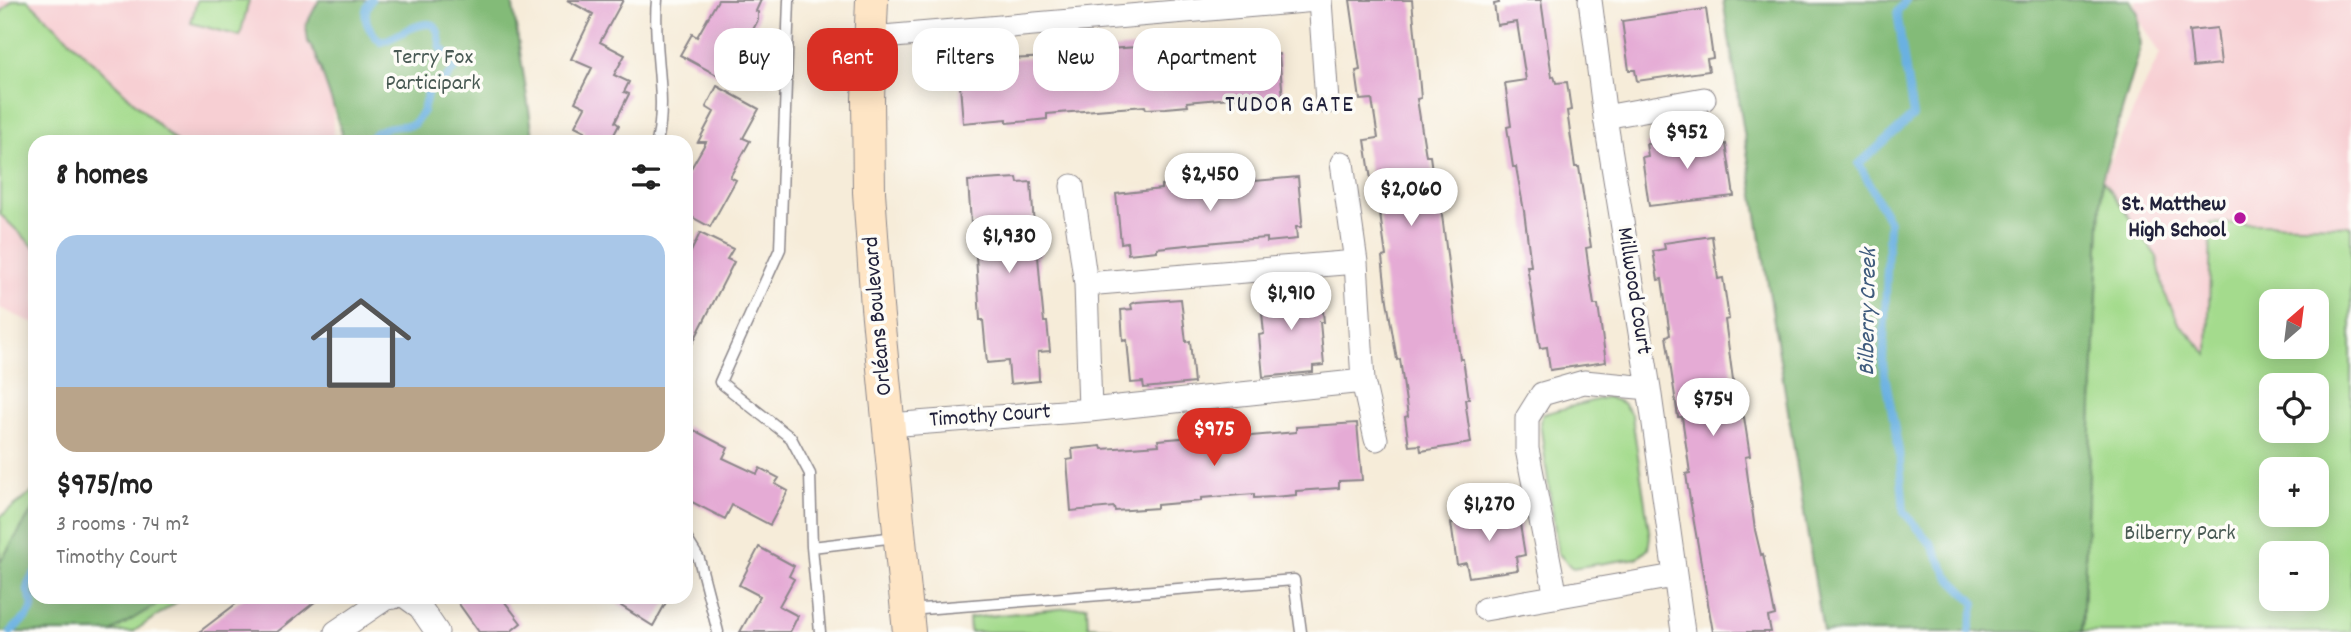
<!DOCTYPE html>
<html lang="en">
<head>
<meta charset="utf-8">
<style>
	body { margin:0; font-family:Dekko,sans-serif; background:#f2f2f2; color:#222; height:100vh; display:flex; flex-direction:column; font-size:26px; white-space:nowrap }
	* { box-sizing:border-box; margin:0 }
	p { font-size:23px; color:#767676 }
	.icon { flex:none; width:38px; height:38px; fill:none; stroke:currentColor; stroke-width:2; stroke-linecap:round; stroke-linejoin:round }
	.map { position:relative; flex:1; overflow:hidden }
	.side { position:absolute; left:28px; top:135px; width:665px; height:469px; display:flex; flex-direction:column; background:#fff; border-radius:21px; box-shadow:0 4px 18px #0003 }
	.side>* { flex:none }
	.banner { position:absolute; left:714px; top:28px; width:665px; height:63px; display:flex; gap:14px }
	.needle { width:46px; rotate:28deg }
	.fabs { position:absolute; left:2259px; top:289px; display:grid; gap:14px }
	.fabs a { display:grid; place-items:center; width:70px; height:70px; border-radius:14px; background:#fff; box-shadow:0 4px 18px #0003; font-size:35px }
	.price { position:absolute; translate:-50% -60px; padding:0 16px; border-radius:24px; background:#fff; color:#222; font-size:23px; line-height:46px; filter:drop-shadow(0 2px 4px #0008) }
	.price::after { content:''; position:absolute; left:50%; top:42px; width:21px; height:16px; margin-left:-10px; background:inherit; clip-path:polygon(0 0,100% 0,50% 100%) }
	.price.selected { background:#d93025; color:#fff }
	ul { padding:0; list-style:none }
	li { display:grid; align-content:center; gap:14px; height:371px; padding:0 28px }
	li span { display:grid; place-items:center; height:217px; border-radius:21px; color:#555 }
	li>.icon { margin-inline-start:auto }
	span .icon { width:126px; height:126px; fill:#fffc; stroke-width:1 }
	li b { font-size:30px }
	h2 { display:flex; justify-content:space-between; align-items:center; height:84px; padding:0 28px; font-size:30px }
	.chip { padding:0 24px; border-radius:21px; background:#fff; box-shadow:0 4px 18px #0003; font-size:24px; line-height:63px }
	.chip.selected { background:#d93025; color:#fff }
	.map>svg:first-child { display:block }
</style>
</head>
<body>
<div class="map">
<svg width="2351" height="632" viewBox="0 0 2351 632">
	<rect width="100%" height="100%" fill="#fdfcf7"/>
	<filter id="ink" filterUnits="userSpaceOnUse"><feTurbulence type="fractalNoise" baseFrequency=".0143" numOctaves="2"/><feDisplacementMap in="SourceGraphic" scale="14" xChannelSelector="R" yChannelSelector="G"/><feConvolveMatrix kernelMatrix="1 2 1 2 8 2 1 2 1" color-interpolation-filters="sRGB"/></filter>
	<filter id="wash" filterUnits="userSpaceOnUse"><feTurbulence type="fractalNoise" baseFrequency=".00686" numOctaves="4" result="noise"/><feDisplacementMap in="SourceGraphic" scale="28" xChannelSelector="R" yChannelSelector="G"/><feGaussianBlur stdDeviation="1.57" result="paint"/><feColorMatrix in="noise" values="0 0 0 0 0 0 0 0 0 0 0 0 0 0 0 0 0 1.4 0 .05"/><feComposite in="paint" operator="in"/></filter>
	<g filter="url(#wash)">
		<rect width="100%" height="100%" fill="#f6ecd9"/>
		<path fill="#f7cfd3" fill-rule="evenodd" d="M 0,0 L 333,0 L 333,142 L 35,142 L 35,324 L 0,308 Z
			M 2135,0 L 2351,0 L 2351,381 L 2317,385 L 2272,385 L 2215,362 L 2202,350 L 2179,323 L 2164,292 L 2157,257 L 2102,179 L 2160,53 L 2136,14 ZM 2272,301 L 2317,301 L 2317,346 L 2272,346 Z"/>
		<path fill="#a4db8d" stroke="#637e64" stroke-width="2" fill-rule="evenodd" d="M 13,0 L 28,0 L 176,142 L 35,142 L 35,248 L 0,214 L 0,13 Z
			M 197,0 L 249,0 L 240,36 L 191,23 Z
			M 2102,179 L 2157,257 L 2164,292 L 2179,323 L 2208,355 L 2211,223 L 2351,226 L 2351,632 L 2082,632 ZM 2272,301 L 2317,301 L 2317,346 L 2272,346 ZM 2272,385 L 2317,385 L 2317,430 L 2272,430 ZM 2272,469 L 2317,469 L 2317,514 L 2272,514 ZM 2272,553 L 2317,553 L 2317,598 L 2272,598 Z
			M 1607,397 L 1623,403 L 1632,416 L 1650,537 L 1648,549 L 1638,558 L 1572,568 L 1558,553 L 1540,422 L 1543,414 Z
			M 35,490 L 35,597 L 184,597 L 133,632 L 0,632 L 0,517 Z
			M 1087,606 L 1088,626 L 1111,628 L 1111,632 L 970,632 L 969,618 Z"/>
		<path fill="#83bb78" stroke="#526e5a" stroke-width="2" d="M 319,0 L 512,0 L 534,142 L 341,142 L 342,132 L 316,55 L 308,42 L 306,25 Z
			M 1723,0 L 2130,0 L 2138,13 L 2140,50 L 2102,179 L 2082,632 L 1823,632 Z
			M 35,506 L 35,597 L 169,597 L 111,632 L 0,632 L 0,562 Z"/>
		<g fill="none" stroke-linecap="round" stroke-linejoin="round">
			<path stroke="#6ab1e1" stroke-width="8" d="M 1906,0 L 1897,12 L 1913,116 L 1859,164 L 1889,221 L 1883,364 L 1899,451 L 1904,512 L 1932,545 L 1948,576 L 1975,603 L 1969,632
				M 369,142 C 375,125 397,127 413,125 L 423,111 L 429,86 L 443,83 L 458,64 L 441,48 L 438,32 L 434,25 C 418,20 398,37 381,42 C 369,31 359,16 371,0
				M 11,632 C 16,625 28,618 31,611 C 38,596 17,594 35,573"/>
		</g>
		<g id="blocks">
			<path fill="#e5abd5" d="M 567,0 L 623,0 L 600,42 L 625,55 L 614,75 L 629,82 L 624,92 L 629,94 L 615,122 L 619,125 L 610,142 L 580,142 L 585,131 L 575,126 L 585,107 L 575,102 L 592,68 L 571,59 L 593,14 Z
				M 718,0 L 761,0 L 756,11 L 758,12 L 758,20 L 742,51 L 738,49 L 722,78 L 680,55 L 692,34 L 697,37 Z
				M 1350,0 L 1412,0 L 1421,98 L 1417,99 L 1426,156 L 1430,156 L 1436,199 L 1440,199 L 1460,359 L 1463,359 L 1469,399 L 1465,399 L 1471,443 L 1421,451 L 1420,445 L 1409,446 L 1405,417 L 1408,416 L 1404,388 L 1400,359 L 1397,360 L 1387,301 L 1382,257 L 1386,256 L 1378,200 L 1374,200 L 1365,140 L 1378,138 L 1372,99 L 1360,100 L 1356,71 L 1360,70 Z
				M 1498,0 L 1541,0 L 1552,77 L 1554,76 L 1556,83 L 1567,82 L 1571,110 L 1567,111 L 1575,167 L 1579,167 L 1591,247 L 1586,248 L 1590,278 L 1594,305 L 1598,305 L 1606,362 L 1550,370 L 1547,347 L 1540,348 L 1527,266 L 1531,266 L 1524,211 L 1516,167 L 1513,167 L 1507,127 L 1511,126 L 1505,83 L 1526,80 L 1517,22 L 1497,25 L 1494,4 L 1499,3 Z
				M 1706,9 L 1713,58 L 1707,59 L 1709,71 L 1637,81 L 1635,70 L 1629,70 L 1622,21 Z
				M 2217,28 L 2221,64 L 2193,67 L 2189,31 Z
				M 1227,37 L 1228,49 L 1239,48 L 1239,55 L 1279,54 L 1283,98 L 1242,101 L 1241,97 L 1187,102 L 1188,106 L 1166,108 L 1146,109 L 1145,106 L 1047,114 L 1047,119 L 1029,121 L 1007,123 L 1007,119 L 963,123 L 959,73 L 965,73 L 964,61 L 1050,57 L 1049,53 L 1196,43 L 1195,39 Z
				M 717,86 L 759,109 L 743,138 L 750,141 L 730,177 L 736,180 L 710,227 L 686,214 L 686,177 L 706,142 L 698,142 L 714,112 L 706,107 Z
				M 1718,134 L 1720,145 L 1726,144 L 1734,196 L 1649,206 L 1642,157 L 1648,156 L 1646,144 Z
				M 1254,177 L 1255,181 L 1298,177 L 1302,221 L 1301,227 L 1296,227 L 1297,239 L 1267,242 L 1267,238 L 1237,240 L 1157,248 L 1157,251 L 1128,254 L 1127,242 L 1121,243 L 1116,194 L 1161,189 L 1161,185 Z
				M 1017,178 L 1018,183 L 1031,182 L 1034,227 L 1039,226 L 1041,255 L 1038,256 L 1041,292 L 1044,322 L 1047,322 L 1050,351 L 1038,352 L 1039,381 L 1010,384 L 1008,361 L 987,363 L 983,320 L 980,320 L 974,223 L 971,223 L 968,181 Z
				M 700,233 L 733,249 L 727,259 L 734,262 L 686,356 L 686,262 Z
				M 1712,236 L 1718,279 L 1723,278 L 1726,298 L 1729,319 L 1725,320 L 1738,418 L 1744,417 L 1750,456 L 1745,457 L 1755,530 L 1761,555 L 1763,554 L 1775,615 L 1768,617 L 1771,632 L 1713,632 L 1688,488 L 1686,474 L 1690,473 L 1682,417 L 1678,417 L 1666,336 L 1670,335 L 1662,279 L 1658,280 L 1653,251 L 1665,249 L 1664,243 Z
				M 1304,287 L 1304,293 L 1321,292 L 1324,322 L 1320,322 L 1324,365 L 1313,366 L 1313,372 L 1263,377 L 1259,335 L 1264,334 L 1260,291 Z
				M 1181,299 L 1186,342 L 1190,341 L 1194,383 L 1144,388 L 1143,382 L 1131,383 L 1127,340 L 1123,341 L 1121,310 L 1132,309 L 1131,304 L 1137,302 Z
				M 1357,423 L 1362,480 L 1339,481 L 1339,488 L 1296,491 L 1296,495 L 1274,497 L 1254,498 L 1254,494 L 1201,498 L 1201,501 L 1157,505 L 1157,508 L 1115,511 L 1114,507 L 1071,511 L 1067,460 L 1073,459 L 1072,449 L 1101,446 L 1102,449 L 1159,445 L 1158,440 L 1240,433 L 1240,437 L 1296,432 L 1296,427 Z
				M 686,426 L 728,448 L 723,458 L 757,474 L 760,468 L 779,478 L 775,484 L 788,491 L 770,525 L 732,505 L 725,519 L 686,499 Z
				M 1495,511 L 1495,515 L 1518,512 L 1525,555 L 1516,557 L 1518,570 L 1469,577 L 1466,563 L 1457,565 L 1451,523 L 1474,519 L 1473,515 Z
				M 759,547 L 794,566 L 789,576 L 794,579 L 779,606 L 798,616 L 790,632 L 740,632 L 760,596 L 739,585 Z
				M 245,597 L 321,597 L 277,632 L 199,632 Z
				M 454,597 L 501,597 L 521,623 L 510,632 L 479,632 Z
				M 607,597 L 669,597 L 653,626 Z"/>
		</g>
	</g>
	<g filter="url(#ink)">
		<use href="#blocks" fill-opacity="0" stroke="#8c878a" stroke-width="2"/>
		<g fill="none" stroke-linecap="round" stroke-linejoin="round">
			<g stroke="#8c878a" stroke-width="13">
				<path id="service" d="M 657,0 C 652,47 668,95 657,142
					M 789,0 L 780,249 L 720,382 L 791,438 L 810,474 L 812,547 L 820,632
					M 686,538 L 699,559 L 718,632
					M 812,547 L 896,537
					M 909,610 L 1294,580 L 1301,632"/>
			</g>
			<g stroke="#8c878a" stroke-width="25">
				<path id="minor" d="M 1320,0 L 1327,102
					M 1590,0 L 1605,117 L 1649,388 L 1683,632
					M 871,38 L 1316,0
					M 1605,117 L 1704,99
					M 1342,163 L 1356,262 L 1363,381 L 1376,439
					M 1072,186 L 1086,284 L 1356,262
					M 1086,284 L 1090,410
					M 889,425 L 1090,410 L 1363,381
					M 406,597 L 420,607 L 437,632
					M 1556,597 L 1527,449 L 1527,418 L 1542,394 L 1584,382 L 1649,388
					M 1485,609 L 1674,576
					M 336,632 L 386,598 L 394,597"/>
			</g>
			<g stroke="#8c878a" stroke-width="34">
				<path id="secondary" d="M 872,0 L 868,99 L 869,192 L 877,307 L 909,632"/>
			</g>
			<use href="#service" stroke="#fff" stroke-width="10"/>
			<use href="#minor" stroke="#fff" stroke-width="23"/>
			<use href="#secondary" stroke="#fee5c5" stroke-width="32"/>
		</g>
	</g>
	<circle fill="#b5179e" stroke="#fdfcf7" stroke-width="2.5" cx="2240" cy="218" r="7"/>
	<g text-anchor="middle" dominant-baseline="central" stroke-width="7" stroke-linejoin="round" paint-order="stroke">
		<g font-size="23" fill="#495a54" stroke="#fdfcf7">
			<text x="433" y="58">Terry Fox<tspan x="433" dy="26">Participark</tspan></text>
			<text x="2180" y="534">Bilberry Park</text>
		</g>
		<g font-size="23" font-weight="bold" fill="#22223b" stroke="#fdfcf7" text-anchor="end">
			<text x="2226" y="205">St. Matthew<tspan x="2226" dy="26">High School</tspan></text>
		</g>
		<g font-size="23" fill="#22223b" stroke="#fdfcf7">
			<text transform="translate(1633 291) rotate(81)">Millwood Court</text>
			<text transform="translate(879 316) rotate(-95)">Orléans Boulevard</text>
			<text transform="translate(990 417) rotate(-4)">Timothy Court</text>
		</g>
		<g font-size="24" letter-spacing="2" fill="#22223b" stroke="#fdfcf7">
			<text x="1290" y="106">TUDOR GATE</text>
		</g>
		<g font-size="24" font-style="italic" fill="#3f5b7d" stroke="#fdfcf7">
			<text transform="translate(1869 312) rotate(-89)">Bilberry Creek</text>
		</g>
	</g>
</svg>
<div class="fabs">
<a><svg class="needle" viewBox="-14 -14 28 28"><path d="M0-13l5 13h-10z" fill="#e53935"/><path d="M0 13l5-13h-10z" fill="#767676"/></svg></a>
<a><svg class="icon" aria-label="locate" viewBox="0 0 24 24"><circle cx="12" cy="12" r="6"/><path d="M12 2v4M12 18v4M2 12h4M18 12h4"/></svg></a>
<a>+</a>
<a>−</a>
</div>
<b class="price" style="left:1687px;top:171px">$952</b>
<b class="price" style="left:1210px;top:213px">$2,450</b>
<b class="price" style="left:1411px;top:228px">$2,060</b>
<b class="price" style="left:1009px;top:275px">$1,930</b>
<b class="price" style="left:1291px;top:332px">$1,910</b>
<b class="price" style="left:1713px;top:438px">$754</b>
<b class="price selected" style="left:1214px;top:468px">$975</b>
<b class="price" style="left:1489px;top:543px">$1,270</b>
<div class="banner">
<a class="chip">Buy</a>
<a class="chip selected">Rent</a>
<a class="chip">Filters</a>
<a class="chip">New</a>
<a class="chip">Apartment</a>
</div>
<section class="side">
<h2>8 homes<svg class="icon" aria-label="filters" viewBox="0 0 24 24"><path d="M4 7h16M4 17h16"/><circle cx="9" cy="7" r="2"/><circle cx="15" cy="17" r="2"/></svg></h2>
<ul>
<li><span style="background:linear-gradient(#a9c7e8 70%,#b9a48a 0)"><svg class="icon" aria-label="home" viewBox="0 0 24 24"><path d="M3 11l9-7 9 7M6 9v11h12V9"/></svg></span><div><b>$975/mo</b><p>3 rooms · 74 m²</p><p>Timothy Court</p></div></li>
</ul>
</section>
</div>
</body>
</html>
